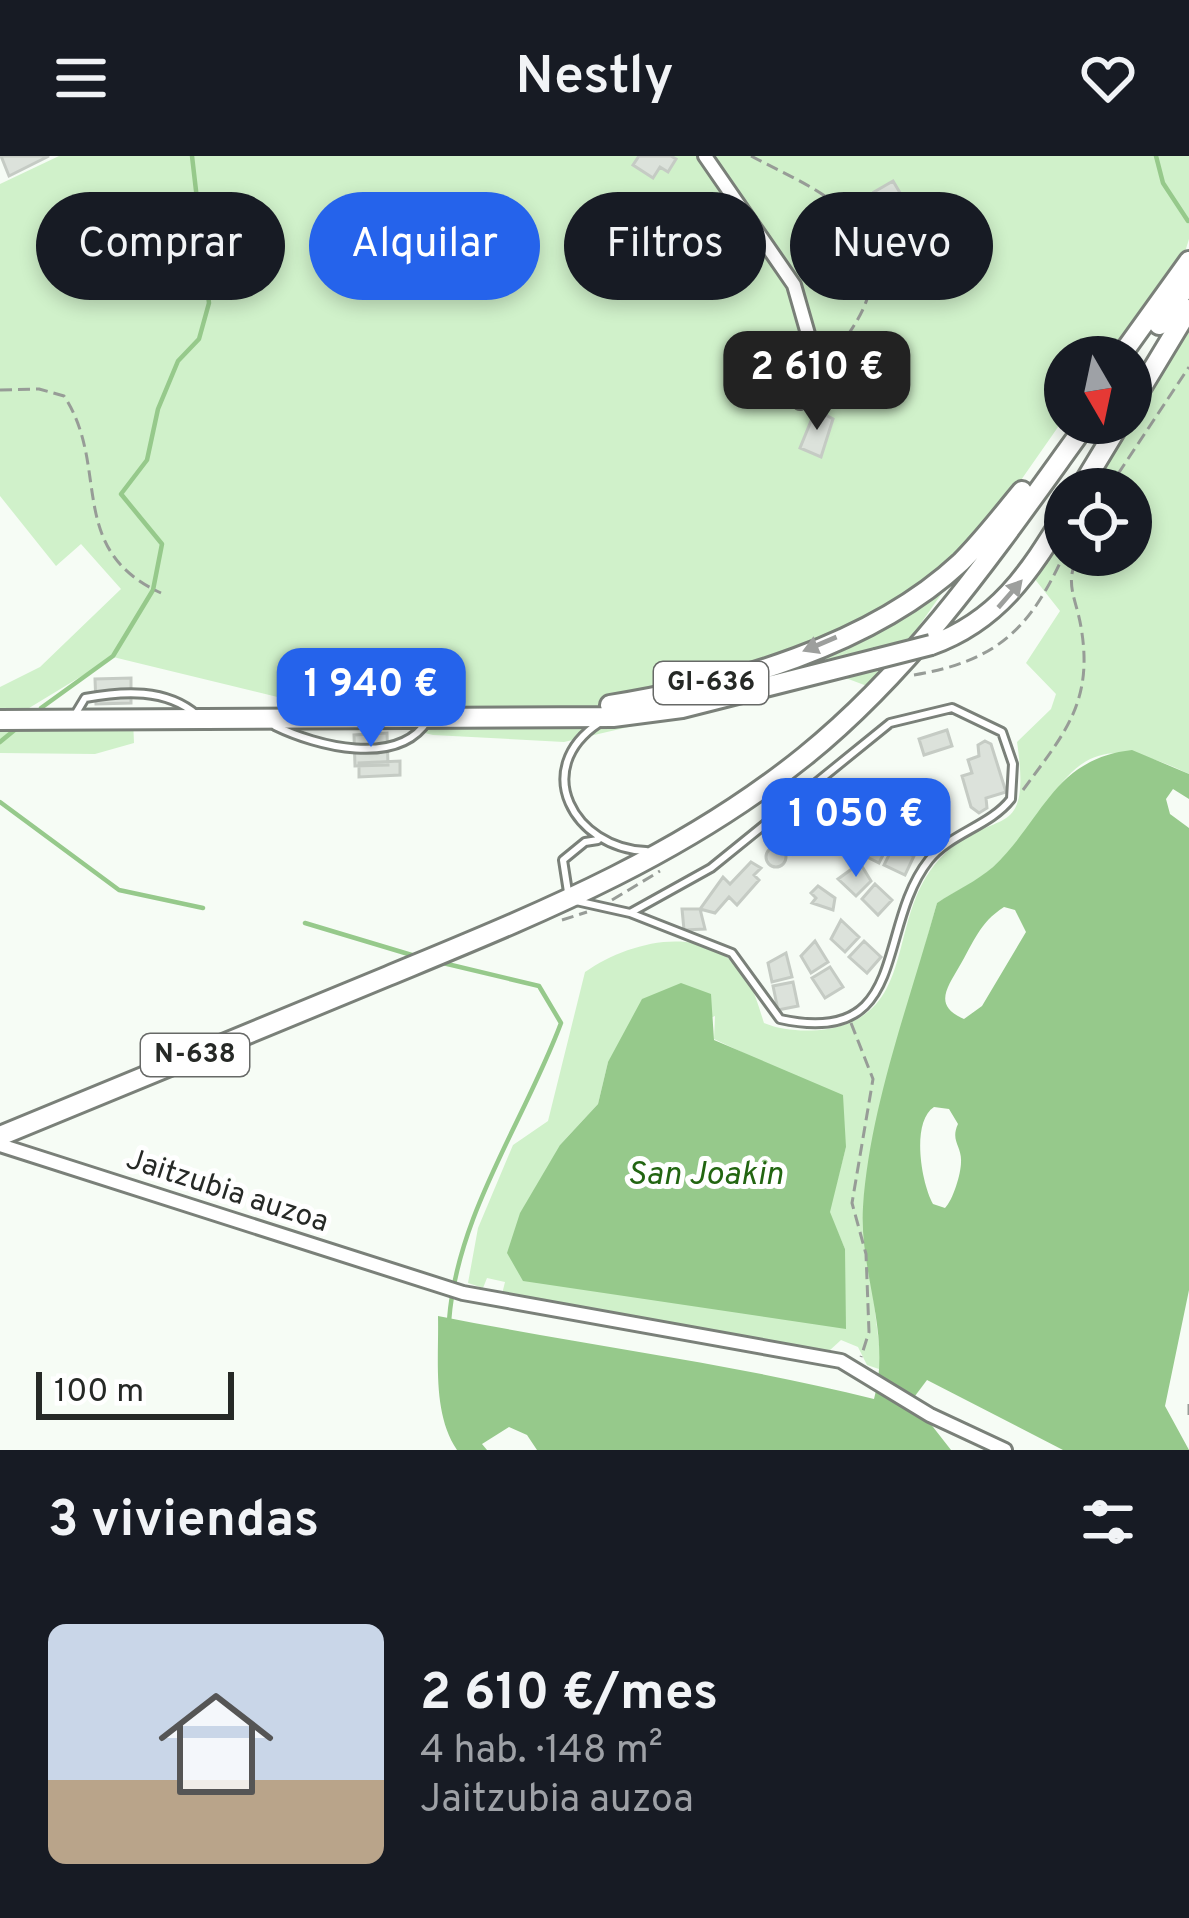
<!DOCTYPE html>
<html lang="es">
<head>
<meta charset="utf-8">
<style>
	body { margin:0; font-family:Overpass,sans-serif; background:#242831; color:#f1f3f6; height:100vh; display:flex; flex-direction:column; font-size:45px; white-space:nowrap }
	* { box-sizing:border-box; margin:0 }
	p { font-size:39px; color:#9ea1a6 }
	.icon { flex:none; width:66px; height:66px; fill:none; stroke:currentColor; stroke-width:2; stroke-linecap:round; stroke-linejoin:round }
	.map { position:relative; height:1294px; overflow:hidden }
	.panel { display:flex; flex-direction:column; background:#171b24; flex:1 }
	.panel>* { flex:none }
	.top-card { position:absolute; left:36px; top:36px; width:1119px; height:108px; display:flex; gap:24px }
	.needle { width:78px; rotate:171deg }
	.fabs { position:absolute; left:1044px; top:180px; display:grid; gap:24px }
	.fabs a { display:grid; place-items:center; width:108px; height:108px; border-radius:50%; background:#171b24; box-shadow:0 6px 18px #0003; font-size:60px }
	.scale { position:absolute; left:36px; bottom:30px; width:198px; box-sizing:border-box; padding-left:12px; border:6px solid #262926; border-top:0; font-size:33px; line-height:42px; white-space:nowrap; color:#262926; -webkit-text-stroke:9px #fff; paint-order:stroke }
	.price { position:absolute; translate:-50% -102px; padding:0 27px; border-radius:24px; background:#2563eb; color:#fff; font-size:39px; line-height:78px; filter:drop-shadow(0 3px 6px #0008) }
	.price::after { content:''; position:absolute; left:50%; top:72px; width:36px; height:27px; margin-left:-18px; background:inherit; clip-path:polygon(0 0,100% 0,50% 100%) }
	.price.on { background:#222; color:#fff }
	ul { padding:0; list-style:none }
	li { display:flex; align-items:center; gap:36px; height:300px; padding:0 48px }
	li+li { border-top:3px solid #363941 }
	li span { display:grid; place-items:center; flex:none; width:336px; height:240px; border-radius:18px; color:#555 }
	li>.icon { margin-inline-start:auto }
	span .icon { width:144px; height:144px; fill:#fffc; stroke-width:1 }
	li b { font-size:51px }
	h2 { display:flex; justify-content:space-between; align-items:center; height:144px; padding:0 48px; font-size:51px }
	.pill { padding:0 42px; border-radius:54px; background:#171b24; box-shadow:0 6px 18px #0003; font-size:42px; line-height:108px }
	.pill.on { background:#2563eb; color:#fff }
	header { display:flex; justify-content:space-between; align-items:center; height:156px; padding:0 48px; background:#171b24; font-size:54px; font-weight:600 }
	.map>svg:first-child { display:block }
</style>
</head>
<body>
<header><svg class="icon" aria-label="menu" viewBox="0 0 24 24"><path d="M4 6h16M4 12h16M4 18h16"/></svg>Nestly<svg class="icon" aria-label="heart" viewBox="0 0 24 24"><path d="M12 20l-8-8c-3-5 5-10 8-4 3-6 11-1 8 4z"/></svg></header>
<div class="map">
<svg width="1189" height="1294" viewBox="0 0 1189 1294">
	<rect width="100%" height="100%" fill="#f6fcf5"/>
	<path fill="#d0f1ca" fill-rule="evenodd" d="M 59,0 L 1189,0 L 1189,83 L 1185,96 L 1108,201 L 1065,201 L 1065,261 L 875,533 L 843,521 L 564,586 L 433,579 L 113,501 L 11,563 L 133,563 L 134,587 L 95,598 L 0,597 L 0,531 L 40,511 L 121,433 L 81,388 L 56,410 L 0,340 L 0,28 Z
		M 1189,172 L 1189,618 C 1063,557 1069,642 992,712 C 977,726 954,736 937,747 L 876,968 L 863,1054 L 882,1214 L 867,1209 L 858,1191 L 841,1184 L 829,1195 L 502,1138 L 505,1126 L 487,1122 L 483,1132 L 468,1127 L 478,1072 L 513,989 L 548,965 L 585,816 C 631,784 709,765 746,822 C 755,835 759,852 764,867 C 783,875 807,876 828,873 C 918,857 886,765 937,706 C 990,645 1033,695 1017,586 L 1051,553 L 1056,538 L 1026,507 L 1060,455 L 1034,422 L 1065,372 L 1065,399 L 1131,399 L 1131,333 L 1089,333 ZM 715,860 L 714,883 L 752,901 L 846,991 L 829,1056 L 845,1093 L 560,989 L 598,948 L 608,906 Z"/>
	<path fill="#96c98b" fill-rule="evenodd" d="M 1132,594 L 1189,618 L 1189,643 L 1173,633 L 1166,643 L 1170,658 L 1189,672 L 1189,1134 L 1165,1250 L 1189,1294 L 1063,1294 L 927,1224 L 912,1244 L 951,1294 L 537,1294 L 527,1279 L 509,1271 L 482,1288 L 487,1294 L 457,1294 C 432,1257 439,1203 438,1160 C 583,1189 730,1207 874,1243 C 892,1179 859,1116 863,1051 C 870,949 910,845 937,747 C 955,735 977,725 993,711 C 1044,663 1053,603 1132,594 ZM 1004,751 L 1015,754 L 1026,776 L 982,850 L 964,863 C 933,850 947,832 959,811 C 974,786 979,767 1004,751 ZM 934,951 L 949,953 L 958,968 C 950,985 962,990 961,1006 C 961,1018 953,1044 945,1052 L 933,1048 C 921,1026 911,966 934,951 Z
		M 681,827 L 711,838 L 714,884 L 843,939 L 846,991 L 830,1056 L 845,1093 L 846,1173 L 523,1125 L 507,1097 L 520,1057 L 560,989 L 598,948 L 608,906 L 642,843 Z"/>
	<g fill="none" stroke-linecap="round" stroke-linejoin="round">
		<path stroke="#96c98b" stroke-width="4.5" d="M 1156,0 L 1163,27 L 1188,65
			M 41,552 L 113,500 L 153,434 L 162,388 L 121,338 L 147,304 L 158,253 L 178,205 L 199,183 L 209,147 L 192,0
			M 0,586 L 17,572
			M 0,646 L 119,734 L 203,752
			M 305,767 L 415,800
			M 443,807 L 539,830 L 561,867 C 524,966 457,1058 449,1165"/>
	</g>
	<path fill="#dce2db" stroke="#c5cbc4" stroke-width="3" d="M 1,0 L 49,0 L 9,20 Z
		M 639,0 L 671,0 L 676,3 L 668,16 L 660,11 L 653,22 L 633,9 Z
		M 893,25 L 915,62 L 896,73 L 874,36 Z
		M 942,51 L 959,79 L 889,120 L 871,92 Z
		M 815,253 L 833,263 L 821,301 L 800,292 L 813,260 L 809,255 Z
		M 131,522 L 131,547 L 96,548 L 95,523 Z
		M 947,574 L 952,590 L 924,599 L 919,583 Z
		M 387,577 L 388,609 L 355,610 L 354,579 Z
		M 985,585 L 991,588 L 1006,636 L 986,642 L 987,652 L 979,657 L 971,651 L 962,620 L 972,617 L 968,604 L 979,600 L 978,589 Z
		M 400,605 L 400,619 L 359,621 L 359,607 Z
		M 874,640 L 893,649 L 890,669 L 866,666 Z
		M 899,650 L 922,653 L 919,673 L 896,670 Z
		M 791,671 L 805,684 L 792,698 L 779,685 Z
		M 873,674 L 888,689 L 879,707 L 857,696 Z
		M766 701a10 10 0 1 1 20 0a10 10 0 1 1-20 0Z
		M 893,691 L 914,700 L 905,719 L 884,709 Z
		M 751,706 L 761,712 L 754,719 L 759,724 L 737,749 L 729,741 L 715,757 L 700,753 L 723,721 L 730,728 Z
		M 860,707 L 871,725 L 856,740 L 838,723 Z
		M 875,728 L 892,744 L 878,759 L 862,743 Z
		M 818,730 L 835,742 L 833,754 L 812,747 L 816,742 L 811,737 Z
		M 682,753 L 700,753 L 705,773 L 684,774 Z
		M 841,764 L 859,781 L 845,796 L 831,783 Z
		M 815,785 L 828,806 L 811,817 L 801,800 Z
		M 864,785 L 881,801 L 867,817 L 849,801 Z
		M 786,797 L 792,821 L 772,826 L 768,807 Z
		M 830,811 L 843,831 L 825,842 L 812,822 Z
		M 793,826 L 798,850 L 778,854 L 773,830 Z"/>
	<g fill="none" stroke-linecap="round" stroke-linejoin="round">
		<g stroke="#7a8079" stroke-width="12">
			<path id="service" d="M 73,562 L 85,542 C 123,535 166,532 197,559
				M 599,567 C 530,613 574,692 646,695
				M 275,570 C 316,590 398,612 428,564
				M 568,736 L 563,704 L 585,686 L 598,684
				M 576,745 L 630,757 L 711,712 L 890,567 L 952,552 L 1002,576 L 1013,608 L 1011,643 C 990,670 951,677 929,704 C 875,772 911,892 780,863 L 732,797 L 630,757"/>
		</g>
		<g stroke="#7a8079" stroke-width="18">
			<path id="minor" d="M 705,0 L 794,129 L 818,213 L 800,246
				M 0,989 L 463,1137 L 841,1205 L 930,1259 L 1005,1294"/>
		</g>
		<g stroke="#7a8079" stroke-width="24">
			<path id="primary" d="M 1159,169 L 1189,127
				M 1120,201 L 1189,105
				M 1131,249 L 1189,153
				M 1080,333 L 1120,267
				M 931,489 C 998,465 1029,417 1065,358
				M 610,549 C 728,530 871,490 961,406 C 983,384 1002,359 1022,335
				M 0,564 L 613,561 L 682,552 L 876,503
				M 0,980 C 129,927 258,873 388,820 C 535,759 679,702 805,600 C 919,508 1002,384 1087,267"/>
		</g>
		<path stroke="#979c97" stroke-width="3" stroke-dasharray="12 6" stroke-linecap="butt" d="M 751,0 C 809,31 892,59 867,143 C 860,165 841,188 828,207
			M 0,234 L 39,233 L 64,240 C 111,311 65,393 161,437
			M 1108,333 L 1189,211
			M 914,519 C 998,505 1031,472 1065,396
			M 1023,634 C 1064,578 1094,546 1081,471 C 1076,441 1064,429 1078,399
			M 612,744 L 660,715
			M 562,764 L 587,756
			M 851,867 L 873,923 L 852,1047 L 866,1098 L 869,1176 L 861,1201
			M 1189,1248 L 1189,1259"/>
		<use href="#service" stroke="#fff" stroke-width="6"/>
		<use href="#minor" stroke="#fff" stroke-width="12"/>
		<use href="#primary" stroke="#fff" stroke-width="18"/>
		<g stroke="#7a8079" stroke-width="24" stroke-linecap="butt">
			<path id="primary-bridge" d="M 876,503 L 931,489"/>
		</g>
		<use href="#primary-bridge" stroke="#fff" stroke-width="18"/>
	</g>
	<defs><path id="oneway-solid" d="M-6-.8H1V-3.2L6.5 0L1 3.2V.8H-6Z" transform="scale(3)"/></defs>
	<g fill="#9d9f9d">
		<use href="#oneway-solid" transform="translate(1010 438) rotate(-49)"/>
		<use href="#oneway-solid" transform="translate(820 488) rotate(157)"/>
	</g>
	<g text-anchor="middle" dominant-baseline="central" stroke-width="10" stroke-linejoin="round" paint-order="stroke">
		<g fill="#fff" stroke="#676967" stroke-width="3">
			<rect x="654" y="506" width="114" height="42" rx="9"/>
			<rect x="141" y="878" width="108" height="42" rx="9"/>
		</g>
		<g font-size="27" font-weight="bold" fill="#262926">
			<text x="711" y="527">GI-636</text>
			<text x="195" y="899">N-638</text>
		</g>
		<g font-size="30" fill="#262926" stroke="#fff">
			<text transform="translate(227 1036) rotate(18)">Jaitzubia auzoa</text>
		</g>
		<g font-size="33" font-style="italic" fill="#226511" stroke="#fff">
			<text x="705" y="1020">San Joakin</text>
		</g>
	</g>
</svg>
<div class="fabs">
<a><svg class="needle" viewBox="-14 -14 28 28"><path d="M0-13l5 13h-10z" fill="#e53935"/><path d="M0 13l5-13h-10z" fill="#9ea1a6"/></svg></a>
<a><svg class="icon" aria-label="locate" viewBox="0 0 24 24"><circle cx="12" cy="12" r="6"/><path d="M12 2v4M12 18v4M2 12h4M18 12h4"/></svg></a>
</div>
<div class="scale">100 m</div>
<b class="price on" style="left:817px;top:277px">2 610 €</b>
<b class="price" style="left:371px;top:594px">1 940 €</b>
<b class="price" style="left:856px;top:724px">1 050 €</b>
<div class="top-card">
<a class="pill">Comprar</a>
<a class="pill on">Alquilar</a>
<a class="pill">Filtros</a>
<a class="pill">Nuevo</a>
</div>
</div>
<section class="panel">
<h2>3 viviendas<svg class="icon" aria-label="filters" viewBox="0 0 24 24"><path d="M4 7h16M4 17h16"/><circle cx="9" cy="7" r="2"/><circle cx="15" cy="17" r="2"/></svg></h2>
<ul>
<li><span style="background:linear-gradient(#c9d6e8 65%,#b9a48a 0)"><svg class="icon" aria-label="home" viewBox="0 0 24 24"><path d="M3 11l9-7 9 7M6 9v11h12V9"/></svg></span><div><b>2 610 €/mes</b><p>4 hab. · 148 m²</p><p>Jaitzubia auzoa</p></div></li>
</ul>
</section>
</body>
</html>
